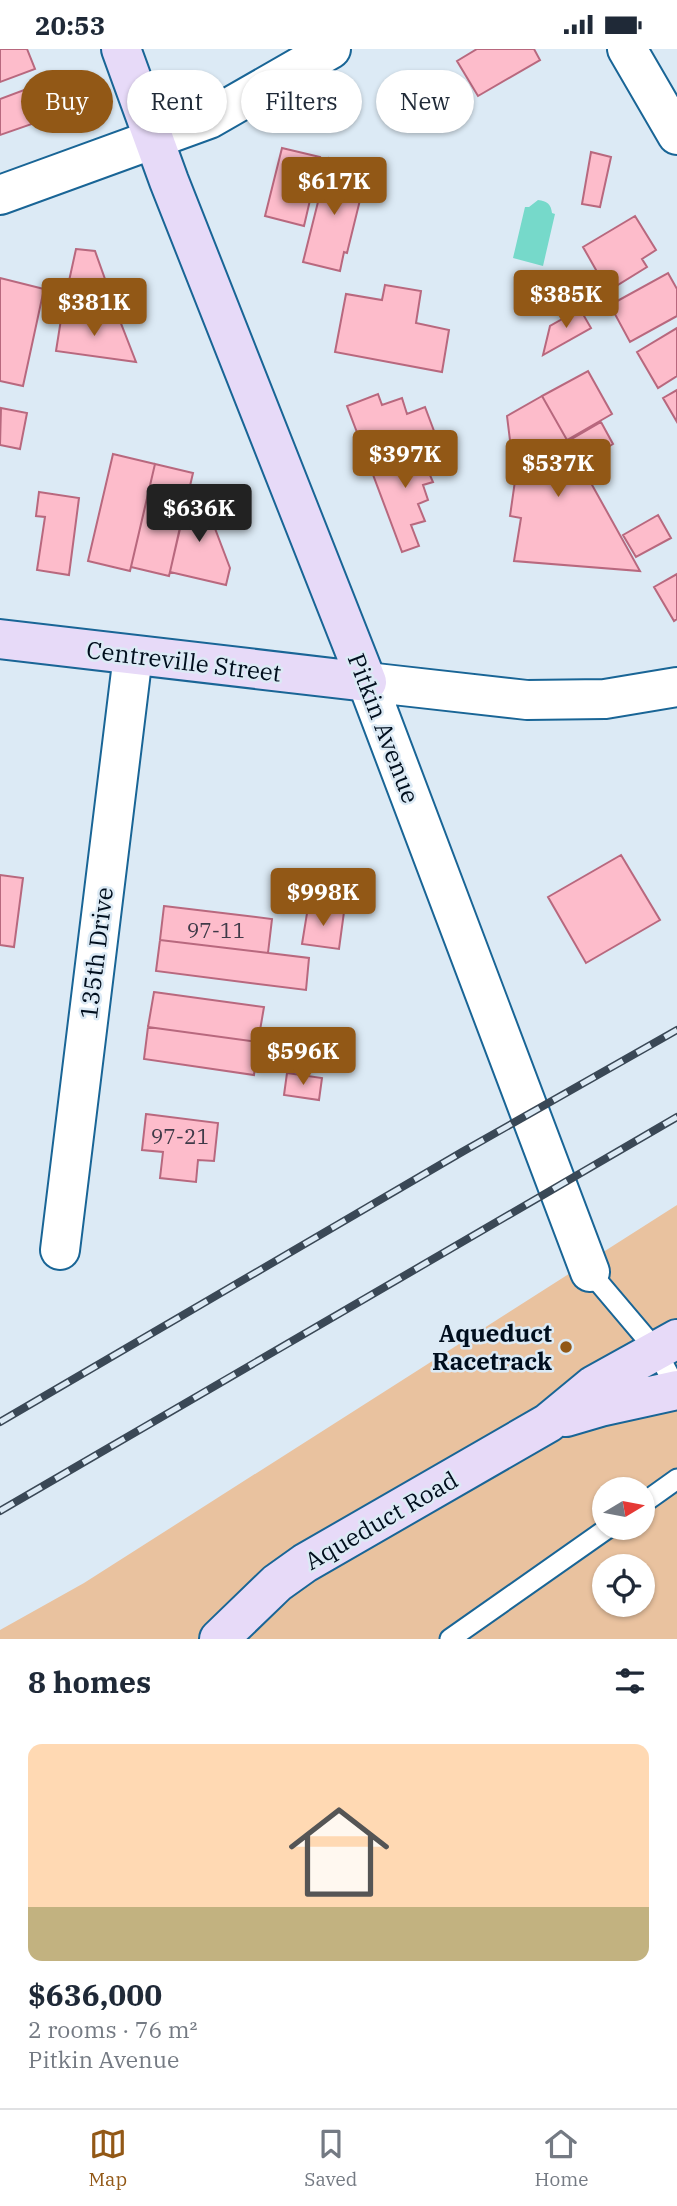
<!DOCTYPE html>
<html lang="en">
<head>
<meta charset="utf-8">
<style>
	body { margin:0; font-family:"IBM Plex Serif",serif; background:#f6f6f7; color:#1f2937; height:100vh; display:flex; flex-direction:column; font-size:26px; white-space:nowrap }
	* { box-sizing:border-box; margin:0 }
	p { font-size:23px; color:#747a83 }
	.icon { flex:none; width:38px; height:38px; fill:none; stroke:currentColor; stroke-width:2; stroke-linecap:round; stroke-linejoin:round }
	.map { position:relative; height:1590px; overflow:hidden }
	.drawer { display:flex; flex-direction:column; background:#fff; flex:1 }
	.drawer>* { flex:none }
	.top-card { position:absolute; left:21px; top:21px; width:635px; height:63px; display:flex; gap:14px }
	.needle { width:46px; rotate:80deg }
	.fabs { position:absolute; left:592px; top:1428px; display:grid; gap:14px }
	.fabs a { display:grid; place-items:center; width:63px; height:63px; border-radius:50%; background:#fff; box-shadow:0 2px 5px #0004; font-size:35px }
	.price { position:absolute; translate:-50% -60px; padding:0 16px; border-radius:7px; background:#925816; color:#fff; font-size:23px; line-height:46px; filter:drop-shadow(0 2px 4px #0008) }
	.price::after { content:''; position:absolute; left:50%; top:42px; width:21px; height:16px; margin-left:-10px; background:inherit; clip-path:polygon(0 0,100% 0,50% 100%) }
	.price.on { background:#222; color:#fff }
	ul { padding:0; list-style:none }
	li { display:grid; align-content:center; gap:14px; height:371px; padding:0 28px }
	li+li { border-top:2px solid #e0e1e3 }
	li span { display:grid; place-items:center; height:217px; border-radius:14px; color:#555 }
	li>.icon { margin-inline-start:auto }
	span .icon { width:126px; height:126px; fill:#fffc; stroke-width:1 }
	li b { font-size:30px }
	h2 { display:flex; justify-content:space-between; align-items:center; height:84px; padding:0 28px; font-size:30px }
	.pill { padding:0 24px; border-radius:32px; background:#fff; box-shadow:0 2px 5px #0004; font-size:24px; line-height:63px }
	.pill.on { background:#925816; color:#fff }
	.status { display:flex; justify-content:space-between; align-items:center; height:49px; padding:0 35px; background:#fff; direction:ltr }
	.status svg { height:19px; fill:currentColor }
	.tab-bar { display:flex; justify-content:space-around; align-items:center; height:98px; border-top:2px solid #e0e1e3; background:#fff; font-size:19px; color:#747a83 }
	.tab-bar a { display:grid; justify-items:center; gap:4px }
	.tab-bar .on { color:#925816 }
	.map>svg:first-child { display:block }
</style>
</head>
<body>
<div class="status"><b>20:53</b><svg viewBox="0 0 49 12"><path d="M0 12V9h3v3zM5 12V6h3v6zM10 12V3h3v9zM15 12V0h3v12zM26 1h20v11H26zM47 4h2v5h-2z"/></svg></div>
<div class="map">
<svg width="677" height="1590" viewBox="0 0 677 1590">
	<rect width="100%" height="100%" fill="#dceaf5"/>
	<path fill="#e9c29f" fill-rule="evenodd" d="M 677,1156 L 677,1590 L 0,1590 L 0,1581 L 84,1534 ZM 604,1440 L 642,1440 L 642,1479 L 604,1479 ZM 604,1517 L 642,1517 L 642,1556 L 604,1556 Z"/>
	<path fill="#76d9ca" d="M 538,151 C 547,152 551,155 552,164 L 555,165 L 543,217 L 513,209 L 525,158 L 529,158 Z"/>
	<path fill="#fdbccb" stroke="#b8687e" stroke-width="2" d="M 0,0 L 27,0 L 35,20 L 0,33 Z
		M 477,0 L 534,0 L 540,11 L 478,47 L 457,12 Z
		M 40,35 L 52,68 L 0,86 L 0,50 Z
		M 282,99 L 320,108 L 304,177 L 265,167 Z
		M 591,103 L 611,108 L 600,158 L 582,155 Z
		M 329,109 L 353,115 L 360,151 L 347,204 L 344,203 L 340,222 L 303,213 Z
		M 635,167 L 656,201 L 642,210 L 647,218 L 608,242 L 583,198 Z
		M 76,200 L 95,202 L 120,272 L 62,264 Z
		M 668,224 L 677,240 L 677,267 L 630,293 L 610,256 Z
		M 0,229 L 44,240 L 23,337 L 0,332 Z
		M 385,236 L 421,242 L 416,274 L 449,281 L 442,323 L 335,303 L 346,245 L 382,251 Z
		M 580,260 L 591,279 L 543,306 L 550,277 Z
		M 62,264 L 120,272 L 136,313 L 56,302 Z
		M 677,279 L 677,327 L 658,339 L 637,303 Z
		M 588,322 L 612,365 L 567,391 L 542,347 Z
		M 677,341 L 677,373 L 663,349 Z
		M 378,345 L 382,356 L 402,349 L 407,365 L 425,358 L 437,390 L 369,415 L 347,357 Z
		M 542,347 L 567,391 L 640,522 L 514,512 L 521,469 L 510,467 L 515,432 L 507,367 Z
		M 1,359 L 27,364 L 20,400 L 0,396 Z
		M 601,373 L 613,395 L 583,413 L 570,391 Z
		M 429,393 L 437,413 L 426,417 L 433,433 L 423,436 L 428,451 L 418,455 L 425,472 L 411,476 L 419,497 L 402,503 L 369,415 Z
		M 113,405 L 155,415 L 130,522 L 88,512 Z
		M 155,415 L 193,424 L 169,527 L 131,518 Z
		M 189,438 L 200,440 L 230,519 L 226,536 L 170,523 Z
		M 39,443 L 79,449 L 69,526 L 37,521 L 45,468 L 36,467 Z
		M 658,466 L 671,489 L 636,508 L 623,486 Z
		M 677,525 L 677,570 L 674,572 L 654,538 Z
		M 621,806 L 660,871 L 586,914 L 548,848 Z
		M 0,826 L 23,829 L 14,898 L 0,896 Z
		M 164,857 L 272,870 L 268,904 L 160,891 Z
		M 308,858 L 344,863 L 339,900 L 302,895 Z
		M 160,891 L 309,909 L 306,941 L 156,922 Z
		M 154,943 L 264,958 L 258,993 L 148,978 Z
		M 148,978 L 258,993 L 254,1026 L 144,1010 Z
		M 287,1024 L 322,1029 L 319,1051 L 284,1046 Z
		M 146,1065 L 218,1074 L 214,1112 L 198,1111 L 196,1133 L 160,1129 L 163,1103 L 142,1101 Z"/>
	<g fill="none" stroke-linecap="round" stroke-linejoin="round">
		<g stroke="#196596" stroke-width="23">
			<path id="lane" d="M 590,1223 L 656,1301 L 677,1341
				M 642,1455 L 677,1430
				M 450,1590 L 608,1479"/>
		</g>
		<g stroke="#196596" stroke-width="42">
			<path id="street" d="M 627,0 L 677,86
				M 0,146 L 209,70 L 331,0
				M 60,1201 L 133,606
				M 590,1223 L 367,633 L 527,651 L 605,650 L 677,638"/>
		</g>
		<g stroke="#196596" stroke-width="42">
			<path id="secondary" d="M 0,590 L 367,633 L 169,132 L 121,0
				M 566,1368 L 600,1358 L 677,1341
				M 219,1590 L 277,1534 L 305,1514 L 548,1374 L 594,1336 L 677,1290"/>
		</g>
		<use href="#lane" stroke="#fff" stroke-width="19"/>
		<use href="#street" stroke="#fff" stroke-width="38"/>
		<use href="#secondary" stroke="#e7daf8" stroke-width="38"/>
		<g stroke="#3a4856" stroke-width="8">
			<path id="rail" d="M 0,1373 L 462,1103 L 677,981
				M 0,1462 L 677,1068"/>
		</g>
		<use href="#rail" stroke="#dceaf5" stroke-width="5" stroke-dasharray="16" stroke-linecap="butt"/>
	</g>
	<circle fill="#925816" stroke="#dceaf5" stroke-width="2.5" cx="566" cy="1298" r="7"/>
	<g text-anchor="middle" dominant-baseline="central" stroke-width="5" stroke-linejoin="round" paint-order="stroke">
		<g font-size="21" fill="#3f3a48">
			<text x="216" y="881">97-11</text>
			<text x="180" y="1087">97-21</text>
		</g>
		<g font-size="24" fill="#000e1d" stroke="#dceaf5">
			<text transform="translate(184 612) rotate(7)">Centreville Street</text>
			<text transform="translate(384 679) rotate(69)">Pitkin Avenue</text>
			<text transform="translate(96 904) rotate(-83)">135th Drive</text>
			<text transform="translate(381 1471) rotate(-30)">Aqueduct Road</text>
		</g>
		<g font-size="24" font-weight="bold" fill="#000e1d" stroke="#dceaf5" text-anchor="end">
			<text x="552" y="1284">Aqueduct<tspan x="552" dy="28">Racetrack</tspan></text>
		</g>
	</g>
</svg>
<div class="fabs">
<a><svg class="needle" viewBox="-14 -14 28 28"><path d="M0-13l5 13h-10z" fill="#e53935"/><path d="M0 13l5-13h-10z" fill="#747a83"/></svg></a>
<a><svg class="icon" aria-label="locate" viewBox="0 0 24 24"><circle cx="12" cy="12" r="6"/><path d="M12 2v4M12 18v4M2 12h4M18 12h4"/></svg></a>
</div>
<b class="price" style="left:334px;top:168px">$617K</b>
<b class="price" style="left:566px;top:281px">$385K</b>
<b class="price" style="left:94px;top:289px">$381K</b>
<b class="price" style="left:405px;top:441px">$397K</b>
<b class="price" style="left:558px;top:450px">$537K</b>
<b class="price on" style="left:199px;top:495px">$636K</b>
<b class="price" style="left:323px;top:879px">$998K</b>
<b class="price" style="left:303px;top:1038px">$596K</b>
<div class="top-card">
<a class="pill on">Buy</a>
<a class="pill">Rent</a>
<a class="pill">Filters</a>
<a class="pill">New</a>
</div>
</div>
<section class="drawer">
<h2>8 homes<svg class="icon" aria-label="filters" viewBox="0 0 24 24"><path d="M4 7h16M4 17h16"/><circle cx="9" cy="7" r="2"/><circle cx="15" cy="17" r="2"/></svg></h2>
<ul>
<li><span style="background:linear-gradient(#ffd9b3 75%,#c2b280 0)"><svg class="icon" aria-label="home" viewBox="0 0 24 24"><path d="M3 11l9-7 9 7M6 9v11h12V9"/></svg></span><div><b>$636,000</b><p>2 rooms · 76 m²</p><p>Pitkin Avenue</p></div></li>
</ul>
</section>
<nav class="tab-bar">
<a class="on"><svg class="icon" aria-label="map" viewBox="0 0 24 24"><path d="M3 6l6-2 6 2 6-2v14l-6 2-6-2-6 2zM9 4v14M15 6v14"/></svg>Map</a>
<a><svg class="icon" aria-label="saved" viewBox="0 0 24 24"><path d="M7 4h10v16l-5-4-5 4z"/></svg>Saved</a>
<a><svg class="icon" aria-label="home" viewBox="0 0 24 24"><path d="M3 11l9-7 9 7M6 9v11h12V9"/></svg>Home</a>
</nav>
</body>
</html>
